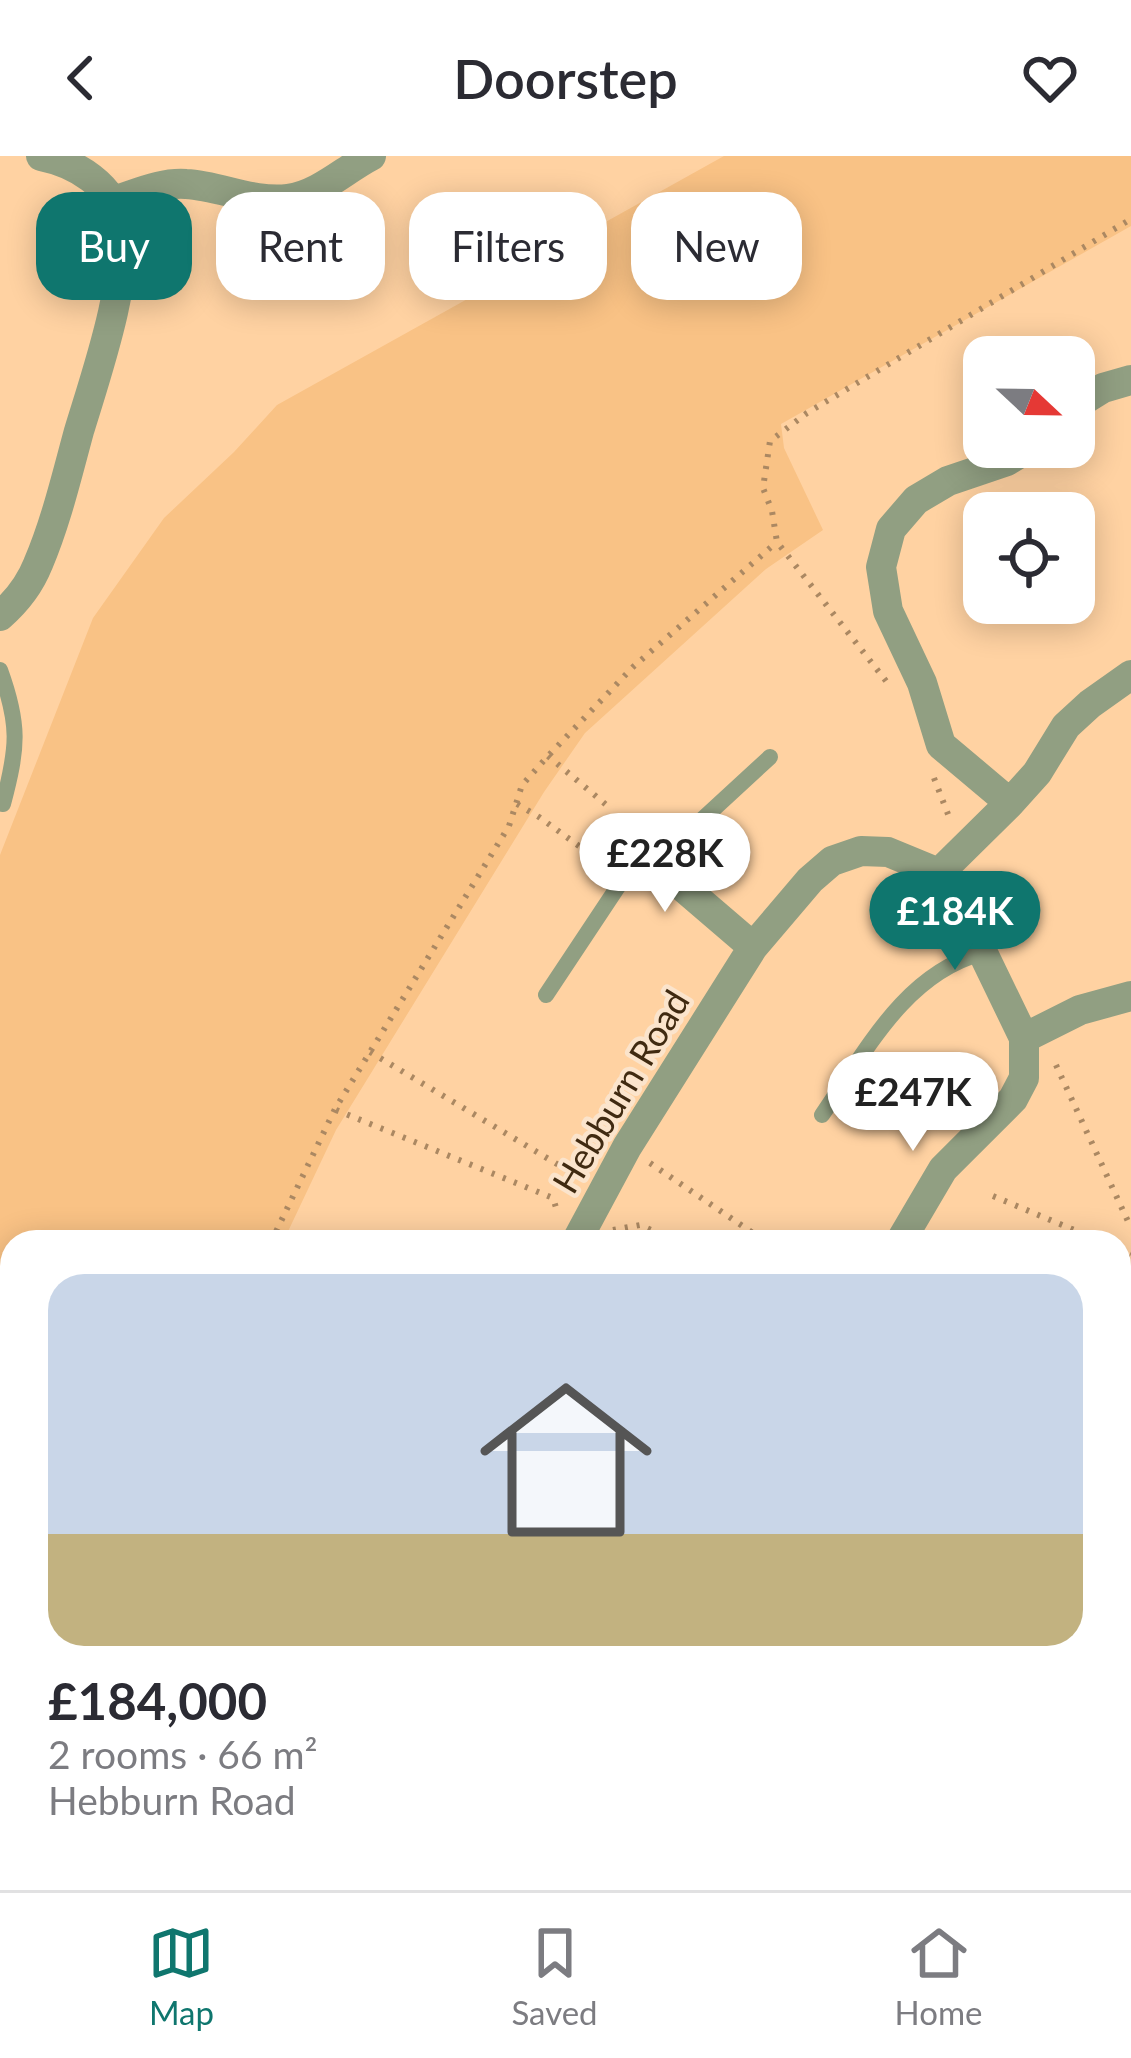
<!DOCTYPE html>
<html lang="en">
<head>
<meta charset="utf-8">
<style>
	body { margin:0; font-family:Lato,sans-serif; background:#f7f7f7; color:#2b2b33; height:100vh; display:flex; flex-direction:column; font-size:45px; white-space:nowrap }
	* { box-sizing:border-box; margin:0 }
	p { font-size:39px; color:#7c7c81 }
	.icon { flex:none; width:66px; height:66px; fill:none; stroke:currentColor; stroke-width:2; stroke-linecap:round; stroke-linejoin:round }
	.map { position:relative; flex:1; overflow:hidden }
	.drawer { position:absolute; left:0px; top:1074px; width:1131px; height:660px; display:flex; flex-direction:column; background:#fff; border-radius:36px 36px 0 0; box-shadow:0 6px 30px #0003 }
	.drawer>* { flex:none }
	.guide { position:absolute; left:36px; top:36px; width:1059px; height:108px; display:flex; gap:24px }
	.needle { width:78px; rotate:112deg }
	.buttons { position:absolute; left:963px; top:180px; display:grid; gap:24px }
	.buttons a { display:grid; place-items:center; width:132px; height:132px; border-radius:24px; background:#fff; box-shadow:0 6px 30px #0003; font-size:60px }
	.price { position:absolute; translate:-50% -102px; padding:0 27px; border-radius:42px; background:#fff; color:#222; font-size:39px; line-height:78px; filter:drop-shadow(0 3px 6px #0008) }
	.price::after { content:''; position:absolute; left:50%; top:72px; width:36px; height:27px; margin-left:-18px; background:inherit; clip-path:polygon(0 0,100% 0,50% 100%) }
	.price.selected { background:#0f766e; color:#fff }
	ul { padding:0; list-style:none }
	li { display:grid; align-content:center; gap:24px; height:636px; padding:0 48px }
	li+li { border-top:3px solid #e1e1e2 }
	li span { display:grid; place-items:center; height:372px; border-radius:36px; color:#555 }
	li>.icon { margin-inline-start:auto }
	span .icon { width:216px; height:216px; fill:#fffc; stroke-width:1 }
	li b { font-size:51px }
	.pill { padding:0 42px; border-radius:36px; background:#fff; box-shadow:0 6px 30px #0003; font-size:42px; line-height:108px }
	.pill.selected { background:#0f766e; color:#fff }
	header { display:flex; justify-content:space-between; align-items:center; height:156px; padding:0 48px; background:#fff; font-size:54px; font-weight:600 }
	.menu { display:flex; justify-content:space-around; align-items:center; height:168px; border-top:3px solid #e1e1e2; background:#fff; font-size:33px; color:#7c7c81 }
	.menu a { display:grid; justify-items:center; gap:6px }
	.menu .selected { color:#0f766e }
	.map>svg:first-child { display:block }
</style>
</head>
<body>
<header><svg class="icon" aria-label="back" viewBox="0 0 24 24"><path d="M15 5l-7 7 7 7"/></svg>Doorstep<svg class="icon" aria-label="heart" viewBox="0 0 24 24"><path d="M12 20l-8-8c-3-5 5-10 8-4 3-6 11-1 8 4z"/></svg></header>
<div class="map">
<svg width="1131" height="1734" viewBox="0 0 1131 1734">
	<rect width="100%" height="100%" fill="#ffd2a2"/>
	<path fill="#f5c690" d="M 1131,1493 L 1131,1734 L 1039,1734 L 1043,1722 L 1119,1722 L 1119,1523 Z"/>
	<path fill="#f9c285" d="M 724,0 L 1131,0 L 1131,70 L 781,268 L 784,292 L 823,374 L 766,413 L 585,577 L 544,636 L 336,974 L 283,1086 L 12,1086 L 12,1603 L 0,1631 L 0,699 L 93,462 L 164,362 L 234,296 L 277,249 Z"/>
	<path fill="#cdb065" d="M 3,1363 L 12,1367 L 12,1482 L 0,1477 L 0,1370 Z"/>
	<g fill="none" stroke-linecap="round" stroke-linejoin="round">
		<path stroke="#ab8862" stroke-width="6" stroke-dasharray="3 9" stroke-linecap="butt" d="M 886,525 L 777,386 L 772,355 L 763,332 L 770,285 L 807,257 L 1131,63
			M 548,600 L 610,652
			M 934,622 L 951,666
			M 517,648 L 539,661 L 579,690
			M 370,896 L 567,1014 L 584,1008
			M 1056,909 L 1131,1072
			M 336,954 L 553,1042 L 558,1058
			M 650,1007 L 766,1086
			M 993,1040 L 1103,1086
			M 613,1074 L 640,1069 L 678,1086
			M 271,1086 L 335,953 L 509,670 L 522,629 L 548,600 L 633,511 L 777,386
			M 1119,1093 L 1131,1098
			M 1119,1390 L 1131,1363
			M 0,1599 L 12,1570
			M 998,1734 L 1001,1722"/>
		<path stroke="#919f82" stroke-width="16" d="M 0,514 C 20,569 18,591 3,648
			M 546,839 L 627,717 L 655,707 L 770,601
			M 822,959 C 865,897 904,818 982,797
			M 297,1722 L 305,1726
			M 883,1734 L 891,1722"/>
		<path stroke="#919f82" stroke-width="30" d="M 113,45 C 136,38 162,26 186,28 C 221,30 252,47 288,43 C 319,39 344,14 371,0
			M 1074,250 L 1103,232 L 1131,224
			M 0,460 C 16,446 30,428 38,408 C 56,366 67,319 79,275 C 95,222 131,119 120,67 C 113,29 76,7 41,0
			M 1010,647 L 941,589 L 922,527 L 888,455 L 881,411 L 891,373 L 916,344 L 948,325 L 1007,305 L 1030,291
			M 609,682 L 655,707 L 753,791
			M 939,717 L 1010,647 L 1037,617 L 1066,570 L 1090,548 L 1131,519
			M 1024,882 L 1080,854 L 1131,840
			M 576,1086 L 627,991 L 753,791 L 810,724 L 832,705 L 861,695 L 888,696 L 939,717 L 951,731 L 1024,882 L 1024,922 L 1013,943 L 943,1013 L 900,1086
			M 692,1722 L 696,1734
			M 470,1734 L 474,1722"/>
	</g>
	<g text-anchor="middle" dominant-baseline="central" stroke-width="9" stroke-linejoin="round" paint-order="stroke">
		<g font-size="36" fill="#402a11" stroke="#fbe4cc">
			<text transform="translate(620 935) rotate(-59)">Hebburn Road</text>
		</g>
	</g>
</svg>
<div class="buttons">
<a><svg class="needle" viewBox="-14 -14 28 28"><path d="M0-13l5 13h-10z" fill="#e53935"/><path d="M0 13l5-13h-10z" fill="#7c7c81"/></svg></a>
<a><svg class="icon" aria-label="locate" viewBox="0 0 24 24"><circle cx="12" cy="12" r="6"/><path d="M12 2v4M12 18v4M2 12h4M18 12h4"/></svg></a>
</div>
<b class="price" style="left:665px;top:759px">£228K</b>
<b class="price selected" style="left:955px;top:817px">£184K</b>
<b class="price" style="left:913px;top:998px">£247K</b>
<div class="guide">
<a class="pill selected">Buy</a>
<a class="pill">Rent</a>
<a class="pill">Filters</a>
<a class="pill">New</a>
</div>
<section class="drawer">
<ul>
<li><span style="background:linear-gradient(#c9d6e8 70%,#c2b280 0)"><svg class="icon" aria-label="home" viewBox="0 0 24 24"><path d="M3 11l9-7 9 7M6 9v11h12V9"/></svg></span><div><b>£184,000</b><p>2 rooms · 66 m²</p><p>Hebburn Road</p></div></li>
</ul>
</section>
</div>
<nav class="menu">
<a class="selected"><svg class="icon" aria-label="map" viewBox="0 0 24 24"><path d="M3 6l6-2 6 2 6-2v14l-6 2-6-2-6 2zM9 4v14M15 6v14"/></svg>Map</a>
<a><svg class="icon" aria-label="saved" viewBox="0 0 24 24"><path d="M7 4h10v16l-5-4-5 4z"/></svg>Saved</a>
<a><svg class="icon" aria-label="home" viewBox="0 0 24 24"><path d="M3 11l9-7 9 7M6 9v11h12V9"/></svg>Home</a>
</nav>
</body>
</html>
